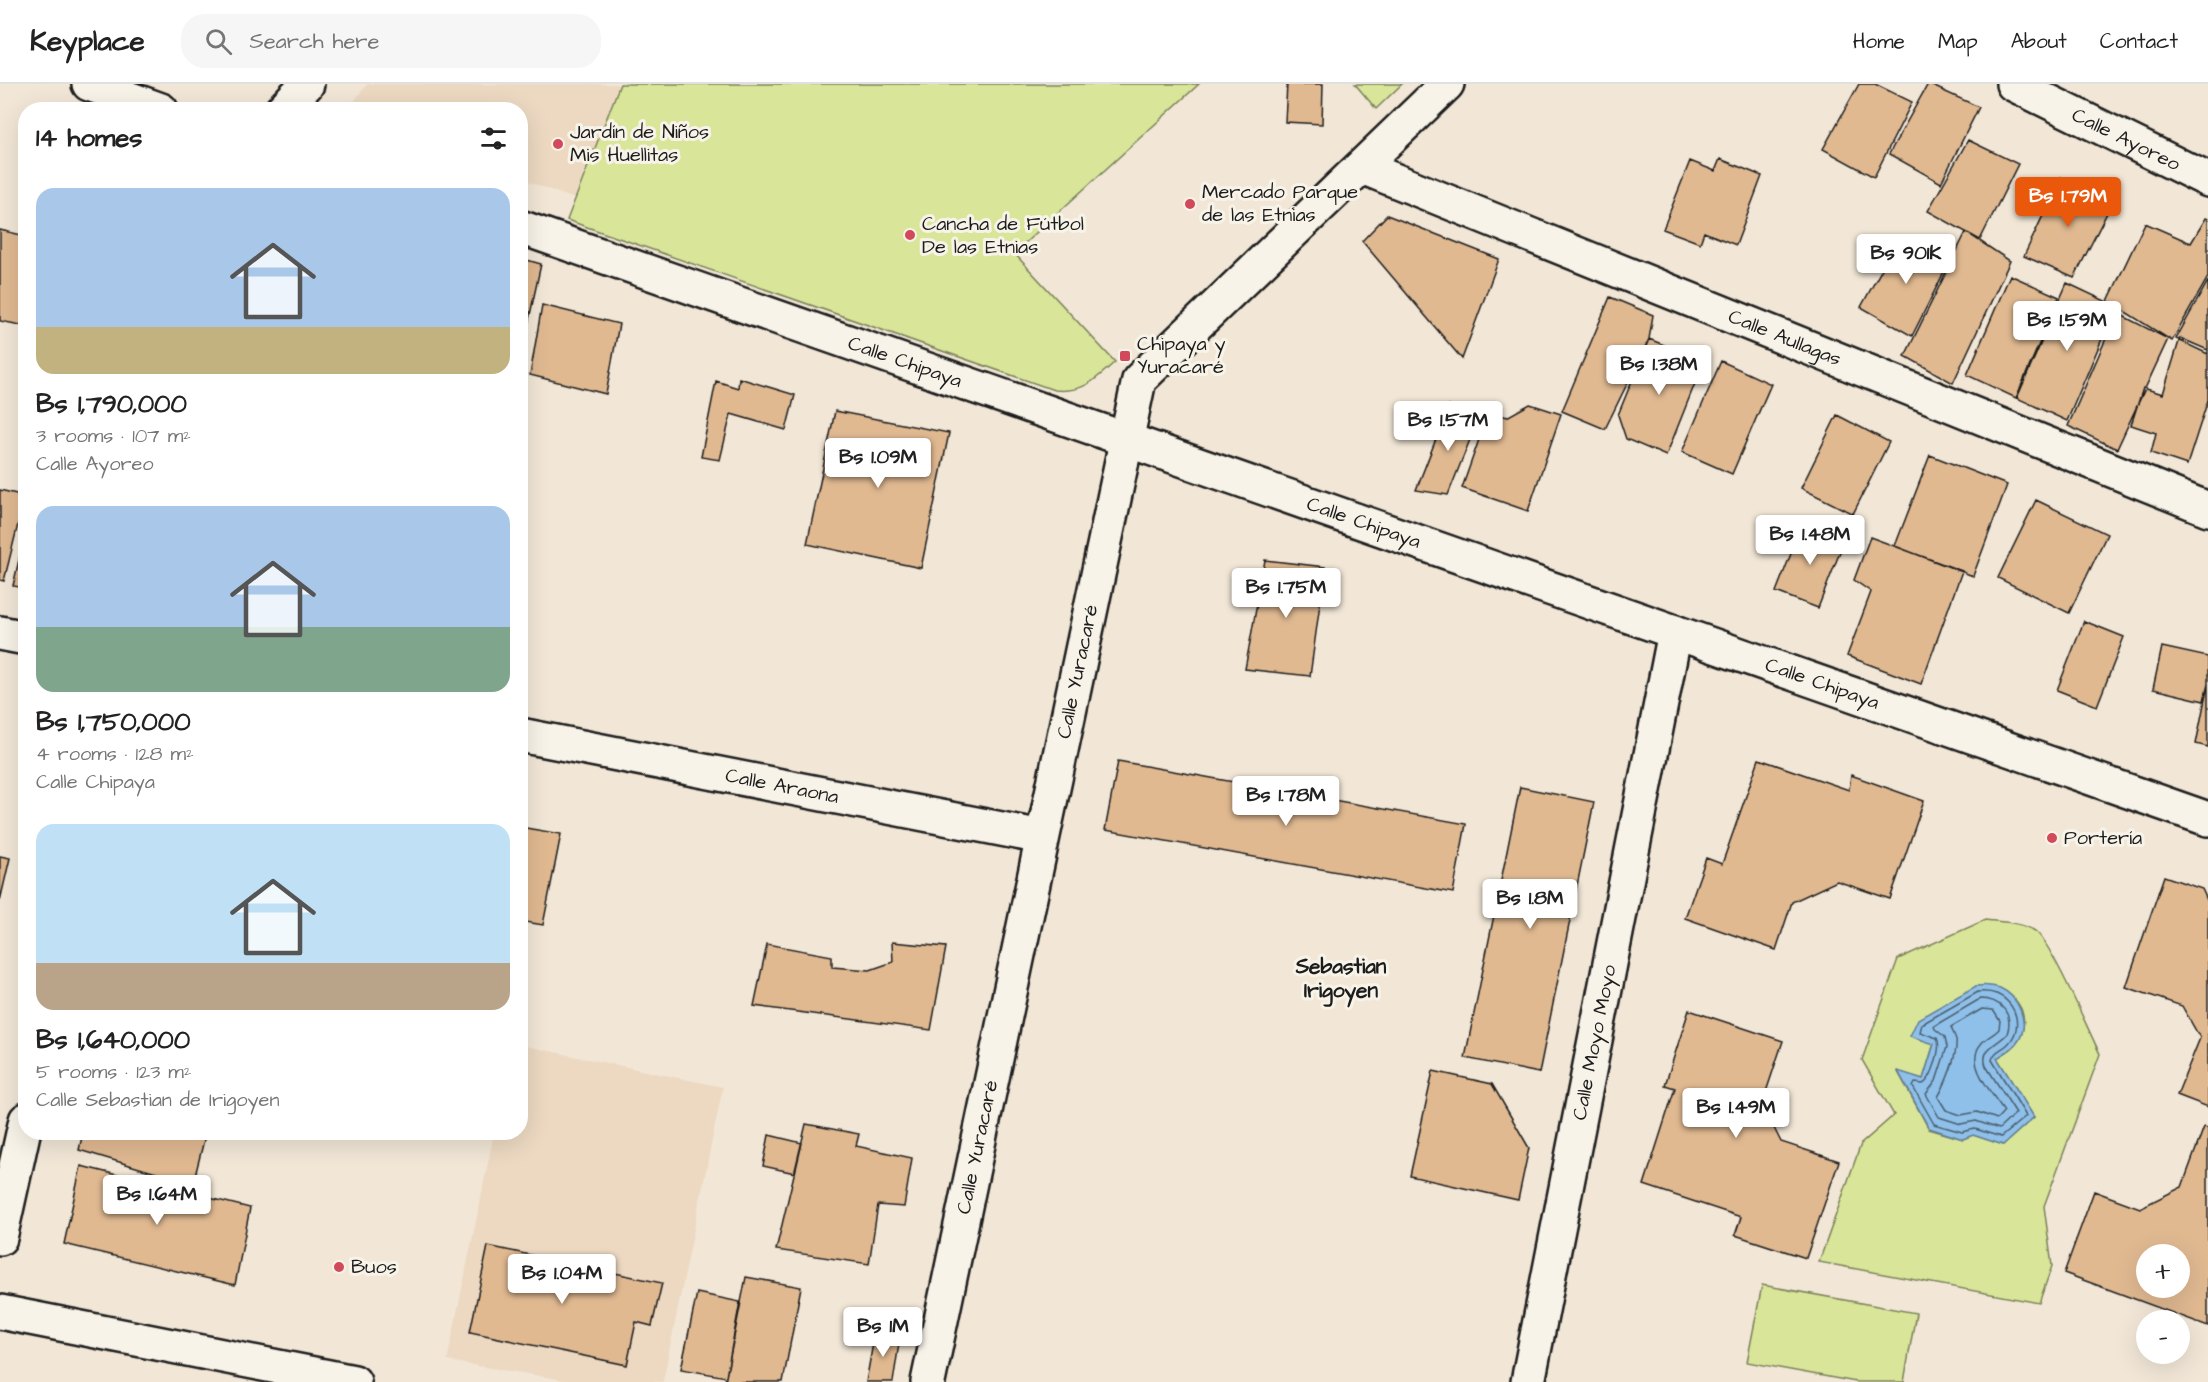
<!DOCTYPE html>
<html lang="en">
<head>
<meta charset="utf-8">
<style>
	body { margin:0; font-family:"Architects Daughter",sans-serif; background:#f6f6f6; color:#222; height:100vh; display:flex; flex-direction:column; font-size:22px; white-space:nowrap }
	* { box-sizing:border-box; margin:0 }
	p { font-size:20px; color:#767676 }
	.icon { flex:none; width:33px; height:33px; fill:none; stroke:currentColor; stroke-width:2; stroke-linecap:round; stroke-linejoin:round }
	.map { position:relative; flex:1; overflow:hidden }
	.panel { position:absolute; left:18px; top:18px; width:510px; height:1038px; display:flex; flex-direction:column; background:#fff; border-radius:24px; box-shadow:0 6px 24px #0002 }
	.panel>* { flex:none }
	.fabs { position:absolute; left:2136px; top:1160px; display:grid; gap:12px }
	.fabs a { display:grid; place-items:center; width:54px; height:54px; border-radius:50%; background:#fff; box-shadow:0 6px 24px #0002; font-size:30px }
	.price { position:absolute; translate:-50% -51px; padding:0 14px; border-radius:6px; background:#fff; color:#222; font-size:20px; line-height:39px; filter:drop-shadow(0 2px 3px #0008) }
	.price::after { content:''; position:absolute; left:50%; top:36px; width:18px; height:14px; margin-left:-9px; background:inherit; clip-path:polygon(0 0,100% 0,50% 100%) }
	.price.active { background:#ea580c; color:#fff }
	ul { padding:0; list-style:none }
	li { display:grid; align-content:center; gap:12px; height:318px; padding:0 18px }
	li span { display:grid; place-items:center; height:186px; border-radius:18px; color:#555 }
	li>.icon { margin-inline-start:auto }
	span .icon { width:108px; height:108px; fill:#fffc; stroke-width:1 }
	li b { font-size:26px }
	h2 { display:flex; justify-content:space-between; align-items:center; height:72px; padding:0 18px; font-size:26px }
	header { display:flex; align-items:center; gap:36px; box-sizing:border-box; height:84px; padding:0 30px; background:#fff; border-bottom:2px solid #e0e0e0 }
	header strong { font-size:28px }
	nav { display:flex; gap:33px; margin-inline-start:auto; font-size:21px }
	.search { width:420px; height:54px; background:#f6f6f6; display:flex; align-items:center; gap:15px; box-sizing:border-box; padding:0 21px; border-radius:24px; color:#767676; font-size:22px }
	.map>svg:first-child { display:block }
</style>
</head>
<body>
<header>
<strong>Keyplace</strong>
<div class="search"><svg class="icon" aria-label="search" viewBox="0 0 24 24"><circle cx="10" cy="10" r="6"/><path d="M15 15l6 6"/></svg>Search here</div>
<nav><a>Home</a><a>Map</a><a>About</a><a>Contact</a></nav>
</header>
<div class="map">
<svg width="2208" height="1298" viewBox="0 0 2208 1298">
	<rect width="100%" height="100%" fill="#f2e7d7"/>
	<filter id="ink" filterUnits="userSpaceOnUse"><feTurbulence type="fractalNoise" baseFrequency=".0167" numOctaves="2"/><feDisplacementMap in="SourceGraphic" scale="12" xChannelSelector="R" yChannelSelector="G"/><feConvolveMatrix kernelMatrix="1 2 1 2 8 2 1 2 1" color-interpolation-filters="sRGB"/></filter>
	<g filter="url(#ink)">
		<path fill="#edd9c2" d="M 367,0 L 620,0 L 574,115 L 521,95 L 520,26 L 355,26 L 352,20 Z
			M 521,961 L 723,1003 L 663,1298 L 576,1298 L 447,1277 L 494,1049 L 520,1048 Z"/>
		<path fill="#d9e598" stroke="#7a805a" stroke-width="1.5" fill-rule="evenodd" d="M 620,0 L 1199,0 L 1014,169 L 1115,278 C 1094,297 1083,309 1054,306 L 567,136 Z
			M 1355,0 L 1402,0 L 1376,25 Z
			M 1985,836 C 2000,838 2021,838 2035,847 C 2051,858 2089,948 2100,970 L 2044,1122 L 2052,1182 L 2039,1219 L 1819,1178 L 1861,1060 L 1894,1031 L 1862,976 L 1898,875 ZM 1976,902 C 2007,899 2035,924 2019,956 C 2014,965 2005,969 1997,974 L 2034,1033 L 2003,1061 L 1973,1051 L 1963,1055 L 1929,1045 L 1898,988 L 1923,995 L 1934,959 Z
			M 1762,1201 L 1916,1229 L 1904,1298 L 1856,1298 L 1747,1278 Z"/>
		<path fill="#8fc0ea" stroke="#617e98" stroke-width="1.5" d="M 1976,902 C 1984,901 1992,901 2000,904 C 2018,912 2030,937 2019,956 C 2013,965 2005,969 1997,974 L 2034,1033 L 2003,1061 L 1973,1051 L 1963,1055 L 1929,1044 L 1898,987 L 1923,995 L 1934,960 L 1910,952 L 1918,935 Z"/>
		<g fill="none" stroke-linecap="round" stroke-linejoin="round">
			<path stroke="#4a5e6e" stroke-width="1.5" d="M 1978,908 C 1990,907 2000,909 2008,918 C 2019,930 2020,948 2008,960 C 2002,966 1994,967 1992,976 L 2026,1032 L 2001,1053 L 1975,1045 L 1962,1048 L 1934,1040 L 1913,1003 L 1915,999 L 1923,1000 C 1932,996 1942,963 1937,954 L 1920,948 L 1922,940 Z
				M 1980,915 C 2000,915 2014,929 2007,950 C 1997,961 1980,964 1986,982 L 2016,1029 L 1999,1045 L 1976,1037 L 1961,1040 L 1939,1033 L 1926,1010 L 1936,997 L 1947,963 L 1945,953 L 1935,945 L 1934,942 Z
				M 1982,925 L 1993,926 L 2000,937 L 1999,945 C 1994,951 1986,953 1981,960 C 1964,980 1993,1010 2004,1027 L 1997,1035 L 1977,1028 L 1961,1031 L 1946,1026 L 1938,1013 C 1945,1001 1958,971 1956,956 C 1955,951 1952,947 1951,943 Z"/>
		</g>
		<path fill="#e0b991" stroke="#1c1c1c" stroke-width="1.5" fill-rule="evenodd" d="M 1287,0 L 1323,0 L 1322,40 L 1285,38 Z
			M 1859,0 L 1875,0 L 1912,18 L 1874,93 L 1823,65 Z
			M 1928,0 L 1979,23 L 1941,99 L 1889,70 Z
			M 1968,56 L 2018,80 L 1980,156 L 1928,127 Z
			M 1720,75 L 1762,92 L 1736,161 L 1704,148 L 1700,159 L 1663,145 L 1690,77 L 1715,87 Z
			M 2061,93 L 2112,119 L 2074,194 L 2024,172 Z
			M 1387,131 L 1499,175 L 1462,275 L 1362,157 Z
			M 2206,134 L 2208,135 L 2208,193 L 2172,257 L 2108,217 L 2145,139 L 2191,159 Z
			M 0,146 L 26,152 L 26,242 L 0,237 Z
			M 1966,148 L 2010,177 L 1953,299 L 1905,272 Z
			M 1900,152 L 1950,176 L 1912,252 L 1861,223 Z
			M 520,174 L 541,180 L 520,277 Z
			M 2010,191 L 2059,213 L 2016,314 L 1967,291 Z
			M 2208,197 L 2208,270 L 2176,255 Z
			M 2067,199 L 2116,222 L 2067,337 L 2017,314 Z
			M 1610,213 L 1653,231 L 1649,255 L 1605,345 L 1562,327 Z
			M 542,221 L 619,240 L 606,310 L 530,291 Z
			M 2117,229 L 2168,255 L 2117,365 L 2068,342 Z
			M 2180,254 L 2208,266 L 2208,316 L 2187,381 L 2151,369 L 2156,349 L 2131,341 L 2143,304 L 2163,310 Z
			M 1649,255 L 1704,277 L 1666,372 L 1626,355 L 1618,331 Z
			M 1721,277 L 1771,300 L 1732,390 L 1682,368 Z
			M 739,294 L 795,311 L 786,346 L 731,330 L 720,376 L 701,373 L 716,297 L 738,304 Z
			M 1530,320 L 1561,330 L 1528,427 L 1462,404 L 1489,327 L 1507,333 Z
			M 1449,322 L 1479,333 L 1448,411 L 1416,406 Z
			M 835,327 L 949,349 L 921,484 L 807,460 Z
			M 1837,331 L 1889,358 L 1853,430 L 1801,404 Z
			M 1930,371 L 2007,401 L 1973,492 L 1895,462 Z
			M 0,406 L 25,412 L 4,497 L 0,496 Z
			M 2036,416 L 2107,450 L 2069,529 L 1998,494 Z
			M 1803,439 L 1845,455 L 1818,524 L 1776,508 Z
			M 26,445 L 26,504 L 13,502 Z
			M 1870,453 L 1962,487 L 1921,600 L 1847,572 L 1871,508 L 1854,496 Z
			M 1265,476 L 1325,483 L 1310,592 L 1245,585 Z
			M 2084,537 L 2124,553 L 2097,622 L 2057,606 Z
			M 2162,563 L 2208,573 L 2208,600 L 2204,617 L 2153,605 Z
			M 2208,600 L 2208,663 L 2196,660 Z
			M 1759,675 L 1849,706 L 1851,691 L 1924,717 L 1890,815 L 1837,797 L 1792,818 L 1776,866 L 1685,834 L 1706,774 L 1722,780 Z
			M 1118,677 L 1466,740 L 1453,809 L 1105,746 Z
			M 1520,703 L 1594,718 L 1539,989 L 1465,974 Z
			M 520,743 L 561,750 L 543,841 L 520,837 Z
			M 0,772 L 10,774 L 0,817 Z
			M 2164,792 L 2202,805 L 2208,818 L 2208,1023 L 2177,1011 L 2200,954 L 2182,922 L 2126,903 Z
			M 892,858 L 946,863 L 931,946 L 754,922 L 767,860 L 832,872 L 832,883 L 870,886 L 893,878 Z
			M 1689,926 L 1783,957 L 1762,1020 L 1781,1058 L 1839,1077 L 1806,1174 L 1735,1151 L 1741,1133 L 1644,1101 L 1675,1004 L 1665,1001 Z
			M 1433,987 L 1492,1000 L 1529,1064 L 1518,1116 L 1410,1092 Z
			M 806,1040 L 859,1050 L 856,1062 L 912,1074 L 904,1123 L 878,1121 L 869,1180 L 776,1166 Z
			M 2204,1043 L 2208,1044 L 2208,1242 L 2064,1189 L 2094,1107 L 2140,1124 L 2182,1103 ZM 2146,1170 L 2180,1170 L 2180,1203 L 2146,1203 Z
			M 83,1048 L 206,1048 L 193,1100 L 79,1066 Z
			M 769,1051 L 802,1059 L 795,1089 L 763,1082 Z
			M 81,1082 L 250,1124 L 235,1201 L 64,1160 Z
			M 488,1162 L 662,1199 L 652,1242 L 636,1238 L 627,1281 L 470,1248 Z
			M 746,1193 L 801,1203 L 783,1298 L 725,1298 Z
			M 697,1209 L 740,1218 L 726,1293 L 681,1285 Z
			M 875,1248 L 900,1253 L 893,1298 L 866,1298 Z"/>
		<g fill="none" stroke-linecap="round" stroke-linejoin="round">
			<g stroke="#1c1c1c" stroke-width="38">
				<g id="street">
					<path id="s1" d="M 2013,0 L 2208,96"/>
					<path d="M 282,26 L 307,0"/>
					<path id="s2" d="M 1362,83 L 2208,425"/>
					<path d="M 0,549 L 26,554"/>
					<path id="s3" d="M 520,651 L 1042,753"/>
					<path d="M 0,1154 L 26,1036"/>
					<path d="M 0,1228 L 354,1298"/>
					<path id="s4" d="M 928,1298 L 1139,296 L 1447,0"/>
					<path id="s5" d="M 1528,1298 L 1675,548"/>
				</g>
			</g>
			<g stroke="#1c1c1c" stroke-width="38">
				<g id="secondary">
					<path d="M 89,0 L 161,26"/>
					<path id="s6" d="M 520,143 L 2208,735"/>
				</g>
			</g>
			<use href="#street" stroke="#f7f3e8" stroke-width="33"/>
			<use href="#secondary" stroke="#f7f3e8" stroke-width="33"/>
		</g>
	</g>
	<g fill="#d1495b" stroke="#f7f3e8" stroke-width="2">
		<circle cx="558" cy="60" r="6"/>
		<circle cx="1190" cy="120" r="6"/>
		<circle cx="910" cy="151" r="6"/>
		<rect x="1119" y="266" width="12" height="12" rx="3"/>
		<circle cx="2052" cy="754" r="6"/>
		<circle cx="339" cy="1183" r="6"/>
	</g>
	<g text-anchor="middle" dominant-baseline="central" stroke-width="6" stroke-linejoin="round" paint-order="stroke">
		<g font-size="20" fill="#1c1c1c" stroke="#f7f3e8" text-anchor="start">
			<text x="570" y="48">Jardín de Niños<tspan x="570" dy="23">Mis Huellitas</tspan></text>
			<text x="1202" y="108">Mercado Parque<tspan x="1202" dy="23">de las Etnias</tspan></text>
			<text x="922" y="140">Cancha de Fútbol<tspan x="922" dy="23">De las Etnias</tspan></text>
			<text x="1137" y="260">Chipaya y<tspan x="1137" dy="23">Yuracaré</tspan></text>
			<text x="2064" y="754">Portería</text>
			<text x="351" y="1183">Buos</text>
		</g>
		<g font-size="20" fill="#1c1c1c" stroke="#f7f3e8">
			<text stroke="none"><textPath href="#s1" startOffset="126">Calle Ayoreo</textPath></text>
			<text stroke="none"><textPath href="#s2" startOffset="456">Calle Aullagas</textPath></text>
			<text stroke="none"><textPath href="#s6" startOffset="408">Calle Chipaya</textPath></text>
			<text stroke="none"><textPath href="#s6" startOffset="894">Calle Chipaya</textPath></text>
			<text stroke="none"><textPath href="#s4" startOffset="726">Calle Yuracaré</textPath></text>
			<text stroke="none"><textPath href="#s6" startOffset="1380">Calle Chipaya</textPath></text>
			<text stroke="none"><textPath href="#s3" startOffset="267">Calle Araona</textPath></text>
			<text stroke="none"><textPath href="#s5" startOffset="346">Calle Moyo Moyo</textPath></text>
			<text stroke="none"><textPath href="#s4" startOffset="240">Calle Yuracaré</textPath></text>
		</g>
		<g font-size="21" font-weight="bold" fill="#1c1c1c" stroke="#f7f3e8">
			<text x="1341" y="882">Sebastian<tspan x="1341" dy="24">Irigoyen</tspan></text>
		</g>
	</g>
</svg>
<div class="fabs">
<a>+</a>
<a>−</a>
</div>
<b class="price active" style="left:2068px;top:144px">Bs 1.79M</b>
<b class="price" style="left:1906px;top:201px">Bs 901K</b>
<b class="price" style="left:2067px;top:268px">Bs 1.59M</b>
<b class="price" style="left:1659px;top:312px">Bs 1.38M</b>
<b class="price" style="left:1448px;top:368px">Bs 1.57M</b>
<b class="price" style="left:878px;top:405px">Bs 1.09M</b>
<b class="price" style="left:1810px;top:482px">Bs 1.48M</b>
<b class="price" style="left:1286px;top:535px">Bs 1.75M</b>
<b class="price" style="left:1286px;top:743px">Bs 1.78M</b>
<b class="price" style="left:1530px;top:846px">Bs 1.8M</b>
<b class="price" style="left:1736px;top:1055px">Bs 1.49M</b>
<b class="price" style="left:157px;top:1142px">Bs 1.64M</b>
<b class="price" style="left:562px;top:1221px">Bs 1.04M</b>
<b class="price" style="left:883px;top:1274px">Bs 1M</b>
<section class="panel">
<h2>14 homes<svg class="icon" aria-label="filters" viewBox="0 0 24 24"><path d="M4 7h16M4 17h16"/><circle cx="9" cy="7" r="2"/><circle cx="15" cy="17" r="2"/></svg></h2>
<ul>
<li><span style="background:linear-gradient(#a9c7e8 75%,#c2b280 0)"><svg class="icon" aria-label="home" viewBox="0 0 24 24"><path d="M3 11l9-7 9 7M6 9v11h12V9"/></svg></span><div><b>Bs 1,790,000</b><p>3 rooms · 107 m²</p><p>Calle Ayoreo</p></div></li>
<li><span style="background:linear-gradient(#a9c7e8 65%,#7fa58c 0)"><svg class="icon" aria-label="home" viewBox="0 0 24 24"><path d="M3 11l9-7 9 7M6 9v11h12V9"/></svg></span><div><b>Bs 1,750,000</b><p>4 rooms · 128 m²</p><p>Calle Chipaya</p></div></li>
<li><span style="background:linear-gradient(#bfe0f5 75%,#b9a48a 0)"><svg class="icon" aria-label="home" viewBox="0 0 24 24"><path d="M3 11l9-7 9 7M6 9v11h12V9"/></svg></span><div><b>Bs 1,640,000</b><p>5 rooms · 123 m²</p><p>Calle Sebastian de Irigoyen</p></div></li>
</ul>
</section>
</div>
</body>
</html>
